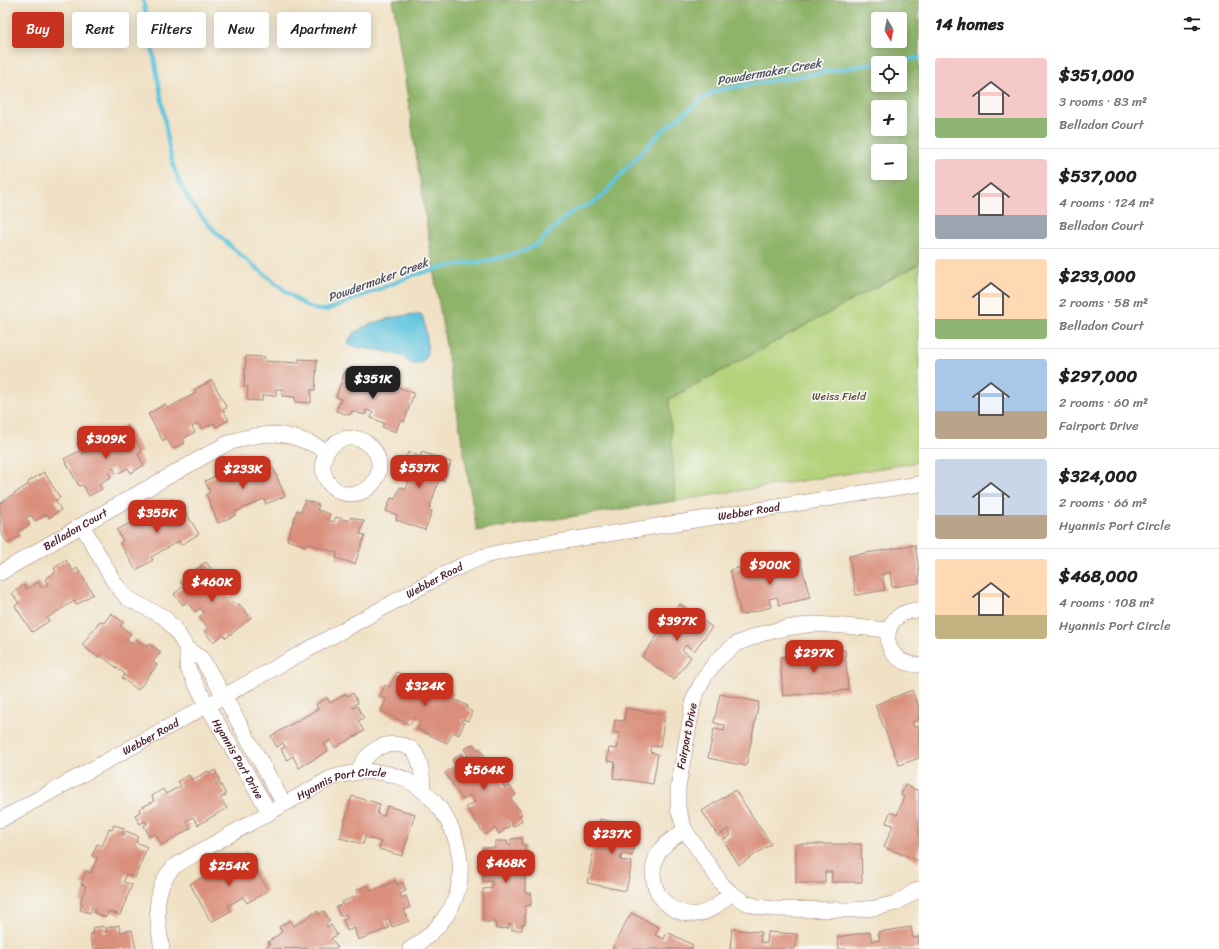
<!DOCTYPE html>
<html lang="en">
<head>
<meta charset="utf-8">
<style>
	body { margin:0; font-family:Sriracha,sans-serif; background:#f2f2f2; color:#202124; height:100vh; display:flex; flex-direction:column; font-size:15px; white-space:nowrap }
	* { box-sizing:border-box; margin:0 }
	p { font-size:13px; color:#757577 }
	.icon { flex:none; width:22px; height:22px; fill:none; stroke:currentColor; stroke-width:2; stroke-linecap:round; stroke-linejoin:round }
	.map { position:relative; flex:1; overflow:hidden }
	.drawer { display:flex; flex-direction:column; background:#fff; width:300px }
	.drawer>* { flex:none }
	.banner { position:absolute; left:12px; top:12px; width:380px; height:36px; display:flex; gap:8px }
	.needle { width:26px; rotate:170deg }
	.fabs { position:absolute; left:871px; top:12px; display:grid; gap:8px }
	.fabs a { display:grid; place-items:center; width:36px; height:36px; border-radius:4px; background:#fff; box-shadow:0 2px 10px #0003; font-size:20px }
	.price { position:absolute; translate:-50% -34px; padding:0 9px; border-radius:8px; background:#c8321e; color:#fff; font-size:13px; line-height:26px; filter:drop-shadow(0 1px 2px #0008) }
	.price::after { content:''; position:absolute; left:50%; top:24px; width:12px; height:9px; margin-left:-6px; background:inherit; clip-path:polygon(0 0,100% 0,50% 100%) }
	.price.active { background:#222; color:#fff }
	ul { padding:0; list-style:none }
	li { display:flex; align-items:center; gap:12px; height:100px; padding:0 16px }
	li+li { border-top:1px solid #e0e0e0 }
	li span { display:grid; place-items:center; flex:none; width:112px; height:80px; border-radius:4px; color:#555 }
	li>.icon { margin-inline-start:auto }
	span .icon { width:48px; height:48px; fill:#fffc; stroke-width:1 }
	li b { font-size:17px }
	h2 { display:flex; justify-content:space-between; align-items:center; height:48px; padding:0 16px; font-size:17px }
	.tag { padding:0 14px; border-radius:4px; background:#fff; box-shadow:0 2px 10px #0003; font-size:14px; line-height:36px }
	.tag.active { background:#c8321e; color:#fff }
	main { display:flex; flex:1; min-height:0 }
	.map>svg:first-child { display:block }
</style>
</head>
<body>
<main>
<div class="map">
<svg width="919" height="949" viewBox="0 0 919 949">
	<rect width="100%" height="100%" fill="#f6f6f2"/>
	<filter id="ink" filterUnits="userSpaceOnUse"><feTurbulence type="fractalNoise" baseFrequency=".025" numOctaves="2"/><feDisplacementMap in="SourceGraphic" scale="8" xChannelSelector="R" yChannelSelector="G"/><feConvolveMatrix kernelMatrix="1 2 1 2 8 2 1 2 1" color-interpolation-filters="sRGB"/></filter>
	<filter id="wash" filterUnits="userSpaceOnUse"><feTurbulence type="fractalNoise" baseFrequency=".012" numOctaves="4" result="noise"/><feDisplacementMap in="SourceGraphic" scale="16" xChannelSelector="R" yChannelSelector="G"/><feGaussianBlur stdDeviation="0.9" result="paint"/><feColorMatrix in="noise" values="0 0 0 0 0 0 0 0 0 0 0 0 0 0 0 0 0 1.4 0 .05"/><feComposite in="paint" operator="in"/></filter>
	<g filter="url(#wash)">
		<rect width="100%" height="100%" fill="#f0e1c4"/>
		<path fill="#b3d279" stroke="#7e7852" d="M 919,264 L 919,462 L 675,501 L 669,399 Z"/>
		<path fill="#8eb469" stroke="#6c6a4a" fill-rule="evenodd" d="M 393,0 L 919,0 L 919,264 L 669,399 L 675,501 L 477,531 L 435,280 ZM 878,19 L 900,19 L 900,41 L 878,41 ZM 878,63 L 900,63 L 900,85 L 878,85 ZM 878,107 L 900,107 L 900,129 L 878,129 ZM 878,151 L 900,151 L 900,173 L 878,173 Z"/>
		<path fill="#60c5de" stroke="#557284" d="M 414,314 L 421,314 L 423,318 C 425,328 435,365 415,364 C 409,363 404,357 399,355 C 395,354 391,353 387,352 C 374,348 358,350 348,344 C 350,324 399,316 414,314 Z"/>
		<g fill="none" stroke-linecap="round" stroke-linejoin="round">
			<path stroke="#60c5de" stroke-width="4" d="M 143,0 C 150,36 157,72 163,108 C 167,131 168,154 177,176 C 192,217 239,255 272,280 C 285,290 307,312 324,310 C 327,310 332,308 335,307 L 414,275 L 443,267 L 491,260 L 524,251 L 538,244 L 557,225 L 573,211 L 589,205 L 602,197 L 622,173 L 660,133 L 701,100 L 715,91 L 729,88 L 878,63
				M 882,63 L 919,58"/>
		</g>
		<g id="blocks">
			<path fill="#da8f7b" d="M 246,356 L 265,357 L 264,361 L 299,363 L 299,359 L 317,360 L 315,390 L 311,390 L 311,403 L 295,402 L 295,397 L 282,396 L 282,389 L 276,389 L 276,396 L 262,395 L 262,401 L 247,400 L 248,387 L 244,387 Z
				M 346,368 L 365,375 L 364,379 L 394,389 L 395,386 L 414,393 L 404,422 L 400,420 L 396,432 L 382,427 L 384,423 L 371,418 L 373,412 L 366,410 L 365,415 L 352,411 L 350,415 L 336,411 L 341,399 L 336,397 Z
				M 212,380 L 227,408 L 223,410 L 229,420 L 216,427 L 214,423 L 202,429 L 198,423 L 192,427 L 195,432 L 183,439 L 185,443 L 173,449 L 166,438 L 163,441 L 148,414 L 165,404 L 168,408 L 196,393 L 194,390 Z
				M 127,425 L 142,452 L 138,454 L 144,465 L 131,473 L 128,468 L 117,474 L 113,468 L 108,471 L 111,477 L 99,484 L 102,489 L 89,496 L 83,485 L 79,486 L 64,459 L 81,450 L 83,454 L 113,437 L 111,434 Z
				M 408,452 L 420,457 L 422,452 L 451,462 L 444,481 L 439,480 L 429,510 L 432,511 L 425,530 L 396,520 L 397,515 L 386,511 L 391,498 L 395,499 L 400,487 L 406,489 L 409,482 L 403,480 L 407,468 L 403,466 Z
				M 264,458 L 269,470 L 273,468 L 285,496 L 266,504 L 264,499 L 235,512 L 236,515 L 218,523 L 206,494 L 210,492 L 205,481 L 218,475 L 220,480 L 233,475 L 235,481 L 242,478 L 239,473 L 252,468 L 250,463 Z
				M 44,472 L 60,498 L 55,500 L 61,510 L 49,518 L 47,514 L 35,521 L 31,515 L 26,518 L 30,524 L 18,532 L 20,536 L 8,544 L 1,532 L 0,533 L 0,503 L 29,484 L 28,482 Z
				M 172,499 L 179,510 L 183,508 L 199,534 L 181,545 L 179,541 L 151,557 L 153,560 L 136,570 L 120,543 L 123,541 L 117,530 L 130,523 L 132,527 L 144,520 L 148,526 L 154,523 L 150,518 L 162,511 L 160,507 Z
				M 305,500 L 319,505 L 317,510 L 330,514 L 328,520 L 334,522 L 336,517 L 349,521 L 351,517 L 364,521 L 360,534 L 365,535 L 355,564 L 336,558 L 337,553 L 307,543 L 306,546 L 287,540 L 297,510 L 301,512 Z
				M 915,545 L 919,570 L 919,583 L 892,587 L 890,572 L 882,574 L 885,590 L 856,595 L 849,556 Z
				M 800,559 L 810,598 L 779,605 L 777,597 L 769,599 L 771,607 L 741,615 L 730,570 L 742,567 L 743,573 Z
				M 66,560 L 73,571 L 77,568 L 93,594 L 76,605 L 74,601 L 47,618 L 49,621 L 32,632 L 15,606 L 19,603 L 12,593 L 24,585 L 27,589 L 38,582 L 42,588 L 48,584 L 45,579 L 56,572 L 54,568 Z
				M 206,562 L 218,578 L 215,580 L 236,606 L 239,604 L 251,618 L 226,638 L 223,635 L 213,642 L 204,631 L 208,628 L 199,617 L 204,613 L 200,608 L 195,612 L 187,602 L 183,605 L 174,594 L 184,586 L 180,582 Z
				M 680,604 L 712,627 L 694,651 L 686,645 L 682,650 L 691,657 L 674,680 L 642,657 Z
				M 111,613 L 123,622 L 120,626 L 131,634 L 126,640 L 132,644 L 136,639 L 147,647 L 149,644 L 161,652 L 153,662 L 157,665 L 138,690 L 122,678 L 125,674 L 100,655 L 98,657 L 82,645 L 100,621 L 104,623 Z
				M 845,650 L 848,690 L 783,696 L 780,657 L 809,654 L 810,665 L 817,664 L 816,653 Z
				M 397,672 L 413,680 L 416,674 L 428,680 L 425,686 L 440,693 L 442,688 L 454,693 L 451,698 L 468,706 L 467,709 L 472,712 L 468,721 L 462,719 L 461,721 L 464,723 L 459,735 L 453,732 L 447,743 L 417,729 L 421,720 L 414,717 L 410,725 L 381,711 L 386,699 L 380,696 L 385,685 L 389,687 Z
				M 912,690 L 919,708 L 919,719 L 912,722 L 914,727 L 919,726 L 919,758 L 899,765 L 875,705 Z
				M 353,693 L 358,703 L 352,706 L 354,708 L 357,706 L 364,718 L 358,721 L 364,731 L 335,748 L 330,740 L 324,744 L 328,751 L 299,768 L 293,756 L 287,760 L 281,749 L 285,747 L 283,743 L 277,747 L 271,736 L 318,709 L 316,704 L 327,698 L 330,703 L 346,694 L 347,696 Z
				M 720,694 L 759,702 L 746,766 L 708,758 L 714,729 L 724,731 L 725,725 L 714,723 Z
				M 626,708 L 665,715 L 660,747 L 651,746 L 650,752 L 658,754 L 653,784 L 613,778 L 615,762 L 607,761 L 609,748 L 617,749 L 620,733 L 613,732 L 615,720 L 624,721 Z
				M 473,744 L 477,749 L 479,748 L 489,763 L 493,760 L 501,771 L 496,774 L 505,788 L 509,785 L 516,795 L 511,799 L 522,814 L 519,816 L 522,821 L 513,827 L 510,821 L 507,823 L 510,826 L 499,834 L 495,828 L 485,835 L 466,807 L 475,802 L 470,795 L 463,800 L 445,773 L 455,766 L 452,760 L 462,753 L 464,757 L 468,755 L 464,749 Z
				M 215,770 L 220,780 L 215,783 L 216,785 L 220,783 L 226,795 L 220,798 L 227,808 L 198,825 L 193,817 L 186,821 L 191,828 L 162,845 L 155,834 L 150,837 L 144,826 L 147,824 L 145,821 L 140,824 L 135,815 L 140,812 L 139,809 L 154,801 L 152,796 L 163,789 L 166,794 L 181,786 L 178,781 L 189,775 L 192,780 L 208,771 L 210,773 Z
				M 905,785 L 919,791 L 919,861 L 884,847 L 893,825 L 886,823 L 890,812 L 897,815 L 904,797 L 901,795 Z
				M 735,790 L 771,844 L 739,865 L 723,840 L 731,835 L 728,829 L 718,836 L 702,811 Z
				M 352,796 L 380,804 L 377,814 L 384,816 L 387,806 L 415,814 L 402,856 L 379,849 L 381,842 L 365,837 L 363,844 L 340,838 Z
				M 600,819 L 638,827 L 632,856 L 622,854 L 620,860 L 632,862 L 626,891 L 587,883 Z
				M 114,825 L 124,828 L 122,834 L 124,835 L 126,831 L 138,836 L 136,842 L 147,847 L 135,878 L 126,874 L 124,882 L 132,885 L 120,915 L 108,911 L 106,917 L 94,913 L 96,909 L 92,907 L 90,913 L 80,910 L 82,903 L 80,902 L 86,886 L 81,884 L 86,871 L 91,873 L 97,858 L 92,856 L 97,844 L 102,846 L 109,829 L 112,830 Z
				M 522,838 L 522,845 L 525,845 L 525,863 L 531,863 L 531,876 L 525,876 L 525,893 L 531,893 L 531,905 L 525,906 L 525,924 L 522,924 L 522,930 L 512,930 L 512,924 L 509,924 L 509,928 L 496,929 L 495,922 L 483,922 L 483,889 L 492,888 L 492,881 L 483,881 L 482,848 L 495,848 L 495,841 L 507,841 L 508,845 L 511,845 L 511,839 Z
				M 796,844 L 861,844 L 862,882 L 832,882 L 832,872 L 825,872 L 825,883 L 796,883 Z
				M 246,852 L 268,891 L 247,903 L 243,897 L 228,906 L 231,911 L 211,922 L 190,884 L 214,870 L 220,880 L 226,877 L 221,866 Z
				M 396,881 L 397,885 L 403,882 L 406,891 L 400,894 L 402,898 L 406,896 L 410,907 L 404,910 L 409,921 L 392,927 L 389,919 L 385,920 L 389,928 L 358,940 L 354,928 L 347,931 L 343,920 L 347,918 L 346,914 L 340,916 L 336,907 L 343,904 L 342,902 L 358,895 L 356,890 L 368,885 L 371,891 Z
				M 317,911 L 319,914 L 324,911 L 330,921 L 325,924 L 327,927 L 331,925 L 337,935 L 331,938 L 338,948 L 263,949 L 270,945 L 268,942 L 282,932 L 279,927 L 290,920 L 294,926 Z
				M 631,913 L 659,927 L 655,935 L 664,939 L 667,932 L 693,945 L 691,949 L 615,949 L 612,948 Z
				M 119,925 L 120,932 L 132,930 L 136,949 L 93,949 L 90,935 L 93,934 L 92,928 L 103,926 L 104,932 L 107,932 L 106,928 Z
				M 911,927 L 913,938 L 919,937 L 919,949 L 839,949 L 837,937 L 870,932 L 872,941 L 880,940 L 878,932 Z
				M 732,929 L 761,932 L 760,942 L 767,943 L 768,932 L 797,934 L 795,949 L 730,949 Z"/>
		</g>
	</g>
	<g filter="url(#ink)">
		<use href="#blocks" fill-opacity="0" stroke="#9d8078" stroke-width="1"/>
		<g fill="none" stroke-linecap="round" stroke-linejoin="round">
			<g stroke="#9d8078" stroke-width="16">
				<g id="minor">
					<circle cx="351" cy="466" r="28"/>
					<path d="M 82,525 L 114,582 L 127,598 L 164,617 L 177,632 L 187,649 L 202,659 L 224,696 L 284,804"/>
					<path id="s1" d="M 0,573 L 82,525 L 226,444 C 267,429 288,431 327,451"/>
					<path d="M 919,610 C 878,610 877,664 919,665"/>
					<path d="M 888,630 L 844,626 L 814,624 L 786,628 L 761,634 L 736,644 L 717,660 L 705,676 L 694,698 L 678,788 L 678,809 L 685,830 L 721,883 L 731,893 L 744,902 L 759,907 L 774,909 L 852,910 L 875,908 L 896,903 L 919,889"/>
					<path id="s2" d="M 187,649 L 187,667 L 207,705 L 269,812"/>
					<path d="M 358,772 C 365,754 380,741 401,745 C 407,746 413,749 416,754 C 422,765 423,778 423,791"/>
					<path id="s3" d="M 0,820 L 439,577 L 461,566 L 484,556 L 515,549 L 919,484"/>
					<path d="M 685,830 C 675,837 661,845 656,858 C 645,885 666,917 697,914 C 711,912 721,902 731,893"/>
					<path id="s4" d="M 162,949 C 157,921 151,889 174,867 C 179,863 185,860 190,857 L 331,778 C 345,774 360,771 376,772 C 437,775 479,851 452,906 C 442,924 427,939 410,949"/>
				</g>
			</g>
			<use href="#minor" stroke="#fff" stroke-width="15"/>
		</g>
	</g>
	<g text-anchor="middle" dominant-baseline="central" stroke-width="3.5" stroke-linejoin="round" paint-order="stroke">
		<g font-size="11" fill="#644c3e" stroke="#f6f6f2">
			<text x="839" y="396">Weiss Field</text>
		</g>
		<g font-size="11" fill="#4a1f2b" stroke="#f6f6f2">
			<text stroke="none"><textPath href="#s3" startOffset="820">Webber Road</textPath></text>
			<text stroke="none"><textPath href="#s1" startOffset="87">Belladon Court</textPath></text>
			<text stroke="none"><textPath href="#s3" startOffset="496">Webber Road</textPath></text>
			<text transform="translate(687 736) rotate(-79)">Fairport Drive</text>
			<text stroke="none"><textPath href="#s3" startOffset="172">Webber Road</textPath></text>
			<text stroke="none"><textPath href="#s2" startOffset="123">Hyannis Port Drive</textPath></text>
			<text stroke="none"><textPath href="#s4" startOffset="276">Hyannis Port Circle</textPath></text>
		</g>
		<g font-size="12" font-style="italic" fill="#515161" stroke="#f6f6f2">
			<text transform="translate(769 72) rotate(-10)">Powdermaker Creek</text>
			<text transform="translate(378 280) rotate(-20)">Powdermaker Creek</text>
		</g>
	</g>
</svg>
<div class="fabs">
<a><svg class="needle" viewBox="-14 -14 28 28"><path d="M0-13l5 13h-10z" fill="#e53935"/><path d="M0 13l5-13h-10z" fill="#757577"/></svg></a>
<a><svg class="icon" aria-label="locate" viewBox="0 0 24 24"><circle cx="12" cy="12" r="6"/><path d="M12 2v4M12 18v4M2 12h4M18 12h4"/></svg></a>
<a>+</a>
<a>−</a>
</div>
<b class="price active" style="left:373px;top:400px">$351K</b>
<b class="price" style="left:106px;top:460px">$309K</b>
<b class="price" style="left:419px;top:489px">$537K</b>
<b class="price" style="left:243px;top:490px">$233K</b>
<b class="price" style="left:157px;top:534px">$355K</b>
<b class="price" style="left:770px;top:586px">$900K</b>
<b class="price" style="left:212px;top:603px">$460K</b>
<b class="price" style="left:677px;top:642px">$397K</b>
<b class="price" style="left:814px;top:674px">$297K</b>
<b class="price" style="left:425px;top:707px">$324K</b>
<b class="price" style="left:484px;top:791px">$564K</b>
<b class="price" style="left:612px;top:855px">$237K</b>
<b class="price" style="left:506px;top:884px">$468K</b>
<b class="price" style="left:229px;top:887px">$254K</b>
<div class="banner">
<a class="tag active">Buy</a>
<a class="tag">Rent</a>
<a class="tag">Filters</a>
<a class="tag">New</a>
<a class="tag">Apartment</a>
</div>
</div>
<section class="drawer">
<h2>14 homes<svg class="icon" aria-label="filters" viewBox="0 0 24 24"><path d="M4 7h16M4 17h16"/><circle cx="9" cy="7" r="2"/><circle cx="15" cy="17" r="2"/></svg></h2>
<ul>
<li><span style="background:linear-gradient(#f6c9c9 75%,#8fb573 0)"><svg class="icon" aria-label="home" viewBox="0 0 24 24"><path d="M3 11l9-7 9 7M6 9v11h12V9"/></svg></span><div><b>$351,000</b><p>3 rooms · 83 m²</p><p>Belladon Court</p></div></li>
<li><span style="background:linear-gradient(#f6c9c9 70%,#9aa5b1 0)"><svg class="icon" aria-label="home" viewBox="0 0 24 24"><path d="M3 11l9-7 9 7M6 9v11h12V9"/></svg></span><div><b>$537,000</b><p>4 rooms · 124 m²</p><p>Belladon Court</p></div></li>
<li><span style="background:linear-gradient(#ffd9b3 75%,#8fb573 0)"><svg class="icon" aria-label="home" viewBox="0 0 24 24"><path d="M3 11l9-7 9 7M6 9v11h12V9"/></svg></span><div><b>$233,000</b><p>2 rooms · 58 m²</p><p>Belladon Court</p></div></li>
<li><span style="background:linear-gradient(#a9c7e8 65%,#b9a48a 0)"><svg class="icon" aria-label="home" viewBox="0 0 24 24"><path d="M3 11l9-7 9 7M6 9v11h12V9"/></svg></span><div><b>$297,000</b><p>2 rooms · 60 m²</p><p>Fairport Drive</p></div></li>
<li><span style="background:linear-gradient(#c9d6e8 70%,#b9a48a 0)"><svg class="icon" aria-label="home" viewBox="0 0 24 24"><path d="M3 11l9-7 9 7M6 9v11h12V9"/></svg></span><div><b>$324,000</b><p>2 rooms · 66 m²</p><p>Hyannis Port Circle</p></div></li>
<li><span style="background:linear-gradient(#ffd9b3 70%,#c2b280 0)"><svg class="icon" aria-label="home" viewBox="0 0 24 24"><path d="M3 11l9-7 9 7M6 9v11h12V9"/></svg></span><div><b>$468,000</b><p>4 rooms · 108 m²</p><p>Hyannis Port Circle</p></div></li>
</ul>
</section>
</main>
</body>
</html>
